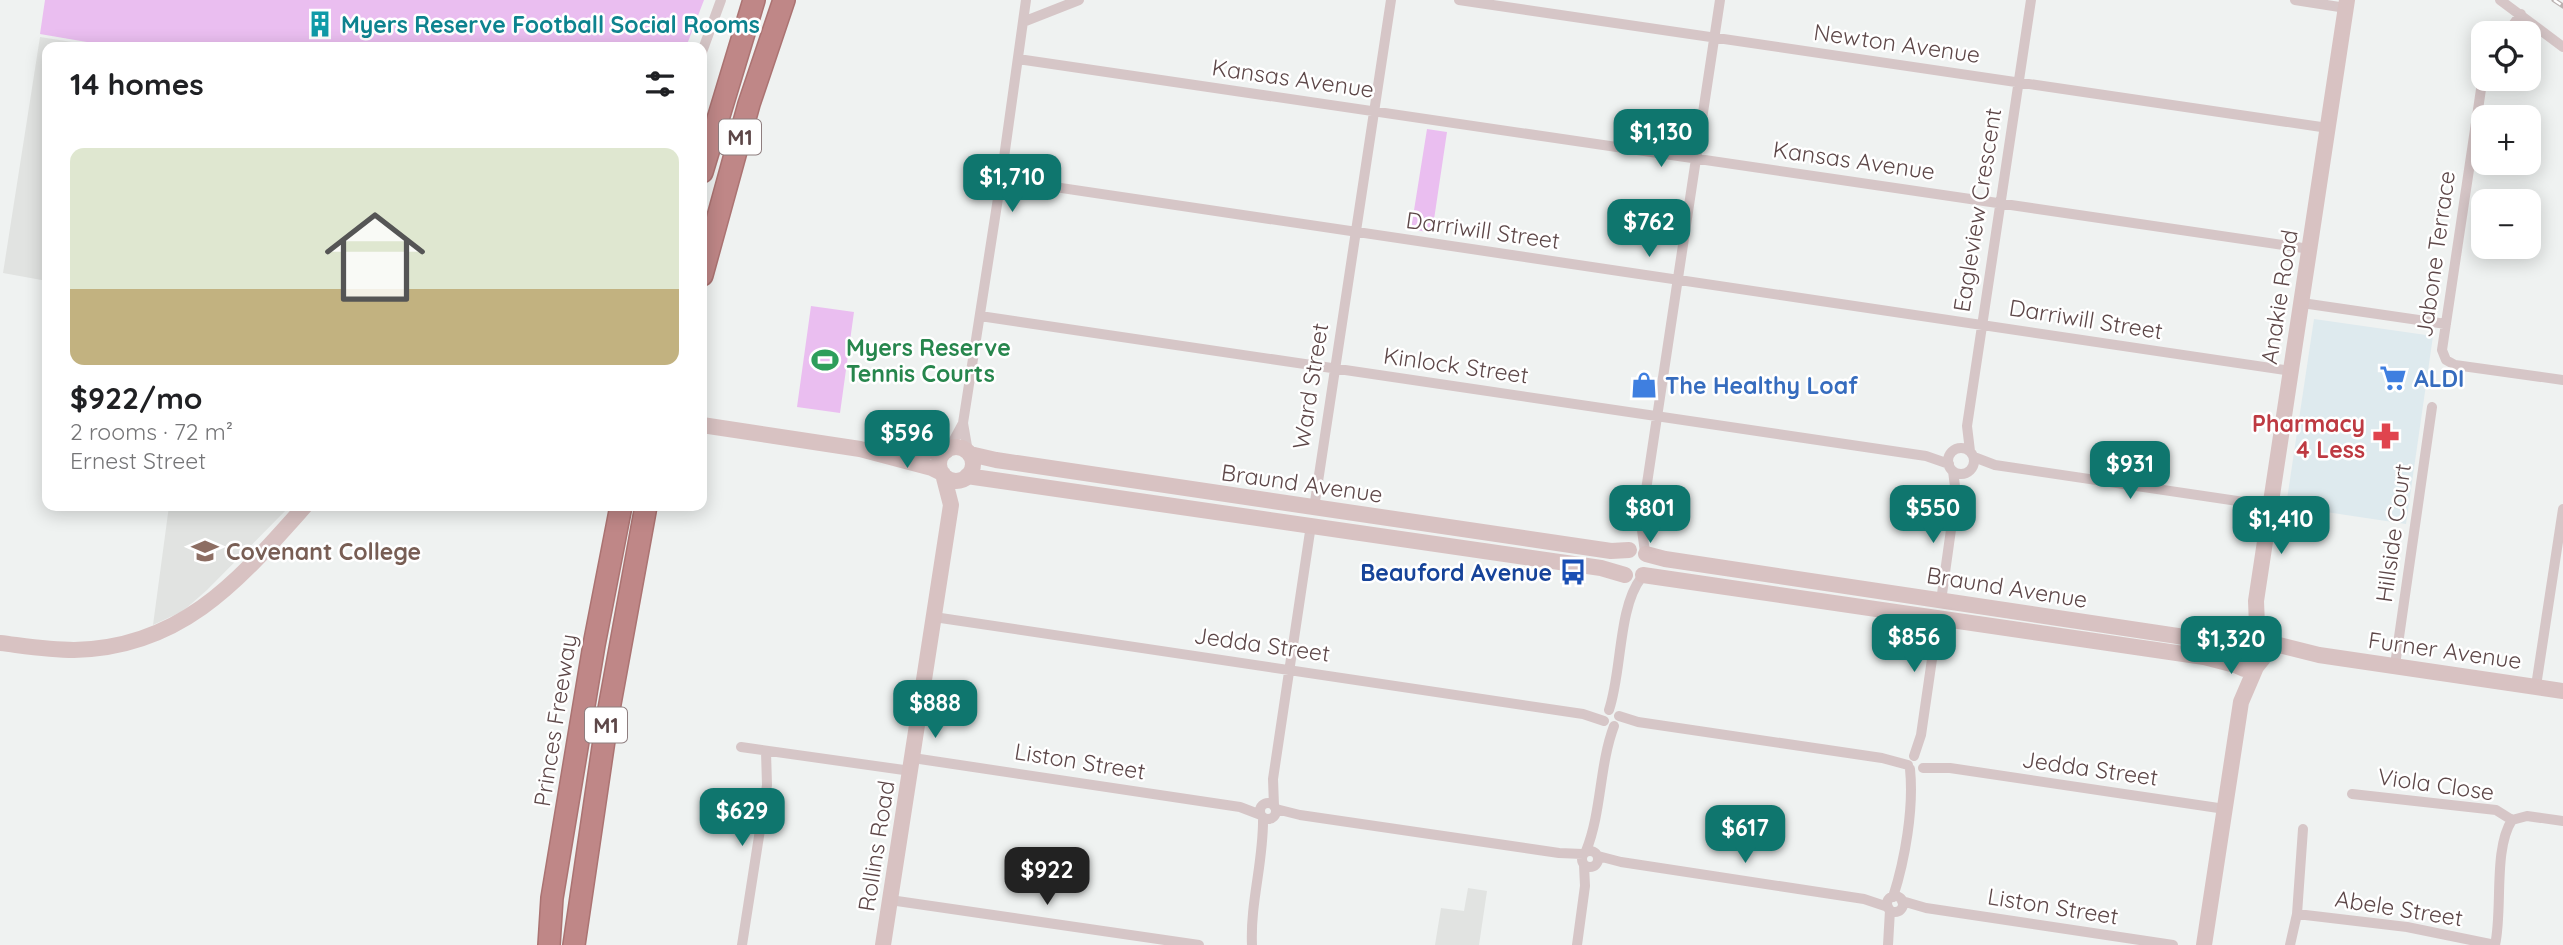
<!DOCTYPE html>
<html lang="en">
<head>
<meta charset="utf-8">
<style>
	body { margin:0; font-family:Quicksand,sans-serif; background:#f2f2f2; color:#202124; height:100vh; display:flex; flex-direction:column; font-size:26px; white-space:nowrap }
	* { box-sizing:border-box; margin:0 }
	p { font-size:23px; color:#757577 }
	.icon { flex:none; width:38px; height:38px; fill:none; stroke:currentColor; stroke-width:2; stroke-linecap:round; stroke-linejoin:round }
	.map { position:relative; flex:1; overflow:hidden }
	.details { position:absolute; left:42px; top:42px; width:665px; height:469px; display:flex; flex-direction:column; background:#fff; border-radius:14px; box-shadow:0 4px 18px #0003 }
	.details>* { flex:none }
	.tools { position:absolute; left:2471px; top:21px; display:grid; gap:14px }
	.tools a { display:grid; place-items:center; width:70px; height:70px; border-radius:14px; background:#fff; box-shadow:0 4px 18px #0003; font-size:35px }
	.price { position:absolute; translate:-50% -60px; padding:0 16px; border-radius:14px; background:#0f766e; color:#fff; font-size:23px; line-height:46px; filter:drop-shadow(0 2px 4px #0008) }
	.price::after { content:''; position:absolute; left:50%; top:42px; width:21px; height:16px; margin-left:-10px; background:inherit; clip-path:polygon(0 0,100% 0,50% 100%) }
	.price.on { background:#222; color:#fff }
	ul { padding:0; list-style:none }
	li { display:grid; align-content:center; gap:14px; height:371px; padding:0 28px }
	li+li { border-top:2px solid #e0e0e0 }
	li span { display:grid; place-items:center; height:217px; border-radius:14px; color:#555 }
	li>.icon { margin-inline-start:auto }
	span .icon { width:126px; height:126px; fill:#fffc; stroke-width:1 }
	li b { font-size:30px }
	h2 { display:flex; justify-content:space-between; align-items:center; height:84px; padding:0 28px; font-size:30px }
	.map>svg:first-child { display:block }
</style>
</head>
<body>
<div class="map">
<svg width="2563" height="945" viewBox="0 0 2563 945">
	<rect width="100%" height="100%" fill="#eff2f1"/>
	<path fill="#deeaee" d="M 2314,319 L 2433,336 L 2406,524 L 2286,506 Z"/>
	<path fill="#e1e3e1" d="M 40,37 L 104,47 L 47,47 L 47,281 L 3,273 Z
		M 169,506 L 290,506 L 207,590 L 183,611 L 153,625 Z
		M 1468,888 L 1487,891 L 1479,945 L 1435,945 L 1441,908 L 1464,911 Z"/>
	<path fill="#eabef0" d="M 45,0 L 704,0 L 686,47 L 116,47 L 40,34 Z
		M 1427,129 L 1447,132 L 1432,233 L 1411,229 Z
		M 811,306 L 854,312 L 840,413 L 797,407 Z"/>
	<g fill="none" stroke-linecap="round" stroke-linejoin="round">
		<g stroke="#ab7372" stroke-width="24">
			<path id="highway" d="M 702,172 L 754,0
				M 702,275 L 749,104 L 784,0
				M 549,945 L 552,898 L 594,645 L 621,506
				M 574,945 L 607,720 L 646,506"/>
		</g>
		<path stroke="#d6c6c7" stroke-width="10" d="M 1459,0 L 2328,128
			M 2295,0 L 2346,8
			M 2500,0 L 2563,47
			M 1023,22 L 1079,0
			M 2507,33 L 2521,14
			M 702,52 L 721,0
			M 1018,59 L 2310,249
			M 2483,76 L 2442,350 L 2446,360 L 2455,365 L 2563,380
			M 1001,179 L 2291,371
			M 2302,303 L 2446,324
			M 980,316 L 1926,456 L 1949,464
			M 963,423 L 968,452
			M1948 461a13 13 0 1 1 26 0a13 13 0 1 1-26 0Z
			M 949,449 L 963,423 L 1001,179 L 1026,0
			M 1970,451 L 1967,426 L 2031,0
			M 1974,457 L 1995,465 L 2271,506
			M 1314,508 L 1391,0
			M 1645,552 L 1641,523 L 1720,0
			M 1941,601 L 1956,494 L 1953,471
			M 934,617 L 1583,714 L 1604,721
			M 2395,665 L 2432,407
			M 2536,686 L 2563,509
			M 1609,710 C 1622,672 1618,608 1641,578
			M 1619,716 L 1638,722 L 1882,758 L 1908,765
			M 741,747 L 911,771
			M 1914,756 L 1921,735 L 1938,618
			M 913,758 L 1240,807 L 1261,815
			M 1923,768 L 1950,768 L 2225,809
			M 2352,794 L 2496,810 L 2512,820
			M1260 811a8 8 0 1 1 16 0a8 8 0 1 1-16 0Z
			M 1274,806 L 1273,779 L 1311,525
			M 1276,809 L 1300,815 L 1559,853 L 1583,854
			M 2512,820 L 2527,816 L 2563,821
			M1582 859a8 8 0 1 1 16 0a8 8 0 1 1-16 0Z
			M 1586,851 C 1602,811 1599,766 1614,726
			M 1598,856 L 1621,862 L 1864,899 L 1888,907
			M1887 904a8 8 0 1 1 16 0a8 8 0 1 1-16 0Z
			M 1893,897 C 1905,860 1914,808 1910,769
			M 890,900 L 1199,945
			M 1902,901 L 1926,908 L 2173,945
			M 2297,914 L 2407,927 L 2495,945
			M 742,945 L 767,785 L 766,752
			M 1252,945 C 1250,902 1264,860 1263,817
			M 1577,945 L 1585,886 L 1584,865
			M 1888,945 L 1890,910
			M 2290,945 L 2297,914 L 2303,829
			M 2495,945 C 2503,910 2493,849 2512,820"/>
		<path stroke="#d8c2c2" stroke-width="16" d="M 702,425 L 860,449 L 932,468 L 942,473
			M939 464a17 17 0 1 1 34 0a17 17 0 1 1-34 0Z
			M 891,451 L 946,451
			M 970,454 L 996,460 L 1611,551 L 1629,550
			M 967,476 L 1601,568 L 1625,575
			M 1646,554 L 1665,559 L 2191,638 L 2233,641 L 2251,635 L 2261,639 L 2266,646 L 2264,657 L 2256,667 L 2244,669 L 2235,665 L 2233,655 L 2238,640
			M 1643,575 L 2204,657 L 2235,665
			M 2263,640 L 2257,625 L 2256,601 L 2347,0
			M 2263,641 L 2319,655 L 2563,691
			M 0,643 C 25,646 49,650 74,650 C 182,648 239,580 305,506
			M 883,945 L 951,505 L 943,474
			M 2204,945 L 2241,702 L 2256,667"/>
		<use href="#highway" stroke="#bf8787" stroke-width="21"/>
		<g stroke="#bab2b1" stroke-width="5">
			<path id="rail" d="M 2554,0 L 2563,6"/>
		</g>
		<use href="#rail" stroke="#fff" stroke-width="2.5" stroke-dasharray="8" stroke-linecap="butt"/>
	</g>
	<defs>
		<g id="building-bare" transform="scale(2.1)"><path d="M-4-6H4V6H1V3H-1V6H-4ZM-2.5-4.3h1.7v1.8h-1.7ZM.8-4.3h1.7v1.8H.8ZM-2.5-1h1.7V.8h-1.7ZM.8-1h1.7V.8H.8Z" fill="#0f9aa8" stroke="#fff" stroke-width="2.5" paint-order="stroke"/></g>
		<g id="stadium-bare" transform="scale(2.1)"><path d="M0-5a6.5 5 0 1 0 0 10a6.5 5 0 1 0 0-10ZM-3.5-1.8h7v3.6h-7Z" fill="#2e9e5b" stroke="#fff" stroke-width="2.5" paint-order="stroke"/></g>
		<g id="supermarket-bare" transform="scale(2.1)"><path d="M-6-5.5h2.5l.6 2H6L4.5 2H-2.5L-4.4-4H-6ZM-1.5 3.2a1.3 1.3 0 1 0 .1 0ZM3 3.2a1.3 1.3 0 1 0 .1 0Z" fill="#3f7fe0" stroke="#fff" stroke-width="2.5" paint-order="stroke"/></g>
		<g id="shop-bare" transform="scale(2.1)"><path d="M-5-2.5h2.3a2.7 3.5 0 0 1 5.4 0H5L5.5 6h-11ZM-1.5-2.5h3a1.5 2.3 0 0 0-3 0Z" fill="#3f7fe0" stroke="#fff" stroke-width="2.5" paint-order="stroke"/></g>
		<g id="pharmacy-bare" transform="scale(2.1)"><path d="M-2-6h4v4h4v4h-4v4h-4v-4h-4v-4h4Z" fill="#e0444e" stroke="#fff" stroke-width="2.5" paint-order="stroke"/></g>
		<g id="school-bare" transform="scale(2.1)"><path d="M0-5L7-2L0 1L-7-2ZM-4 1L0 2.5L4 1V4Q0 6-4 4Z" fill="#8d6e63" stroke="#fff" stroke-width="2.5" paint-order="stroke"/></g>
		<g id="bus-bare" transform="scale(2.1)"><path d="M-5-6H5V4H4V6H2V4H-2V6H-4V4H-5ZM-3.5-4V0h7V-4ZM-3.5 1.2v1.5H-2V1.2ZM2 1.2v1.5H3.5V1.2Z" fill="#1a4fb4" stroke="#fff" stroke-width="2.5" paint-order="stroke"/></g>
	</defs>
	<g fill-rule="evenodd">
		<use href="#building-bare" x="320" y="24"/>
		<use href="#stadium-bare" x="825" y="360"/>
		<use href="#supermarket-bare" x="2393" y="378"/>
		<use href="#shop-bare" x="1644" y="385"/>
		<use href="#pharmacy-bare" x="2386" y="436"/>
		<use href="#school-bare" x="205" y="551"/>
		<use href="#bus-bare" x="1573" y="572"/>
	</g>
	<g text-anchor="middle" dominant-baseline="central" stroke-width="5" stroke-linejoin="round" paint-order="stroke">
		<g fill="#fff" stroke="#8e7e7f" stroke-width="2">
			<rect x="719" y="119.5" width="42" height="35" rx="5"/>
			<rect x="585" y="707.5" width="42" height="35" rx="5"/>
		</g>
		<g font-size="21" font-weight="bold" fill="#5d4748">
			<text x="740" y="137">M1</text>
			<text x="606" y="725">M1</text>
		</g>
		<g font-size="23" font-weight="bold" fill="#0d838f" stroke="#fff" text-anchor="start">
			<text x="341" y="24">Myers Reserve Football Social Rooms</text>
		</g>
		<g font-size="23" fill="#5d4748" stroke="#fff">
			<text transform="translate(1897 43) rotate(8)">Newton Avenue</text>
			<text transform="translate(1293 78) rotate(8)">Kansas Avenue</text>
			<text transform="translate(1854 160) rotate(8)">Kansas Avenue</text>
			<text transform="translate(1977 210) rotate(-81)">Eagleview Crescent</text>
			<text transform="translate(1483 230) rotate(8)">Darriwill Street</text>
			<text transform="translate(2435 254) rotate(-82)">Jabone Terrace</text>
			<text transform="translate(2279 297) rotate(-81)">Anakie Road</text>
			<text transform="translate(2086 319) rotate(9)">Darriwill Street</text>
			<text transform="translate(1456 365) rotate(8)">Kinlock Street</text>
			<text transform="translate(1310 386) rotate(-81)">Ward Street</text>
			<text transform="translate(1302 483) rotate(8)">Braund Avenue</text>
			<text transform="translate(2393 533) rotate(-82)">Hillside Court</text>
			<text transform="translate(2007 587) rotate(9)">Braund Avenue</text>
			<text transform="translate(1262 644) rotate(8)">Jedda Street</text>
			<text transform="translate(2445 650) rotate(8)">Furner Avenue</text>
			<text transform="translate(555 720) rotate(-81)">Princes Freeway</text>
			<text transform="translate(1080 761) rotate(9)">Liston Street</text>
			<text transform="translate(2090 768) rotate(8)">Jedda Street</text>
			<text transform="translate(2436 784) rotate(8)">Viola Close</text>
			<text transform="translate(876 846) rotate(-81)">Rollins Road</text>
			<text transform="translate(2053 906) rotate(9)">Liston Street</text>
			<text transform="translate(2399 908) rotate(9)">Abele Street</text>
		</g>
		<g font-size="23" font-weight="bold" fill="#27864d" stroke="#fff" text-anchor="start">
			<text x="846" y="347">Myers Reserve<tspan x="846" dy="26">Tennis Courts</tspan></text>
		</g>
		<g font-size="23" font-weight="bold" fill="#366cbe" stroke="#fff" text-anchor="start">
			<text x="2414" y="378">ALDI</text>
			<text x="1665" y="385">The Healthy Loaf</text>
		</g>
		<g font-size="23" font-weight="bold" fill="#be3a42" stroke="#fff" text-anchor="end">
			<text x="2365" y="423">Pharmacy<tspan x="2365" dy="26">4 Less</tspan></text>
		</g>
		<g font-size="23" font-weight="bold" fill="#785e54" stroke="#fff" text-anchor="start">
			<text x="226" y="551">Covenant College</text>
		</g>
		<g font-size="23" font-weight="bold" fill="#164399" stroke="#fff" text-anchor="end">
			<text x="1552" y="572">Beauford Avenue</text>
		</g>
	</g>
</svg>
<div class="tools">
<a><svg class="icon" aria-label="locate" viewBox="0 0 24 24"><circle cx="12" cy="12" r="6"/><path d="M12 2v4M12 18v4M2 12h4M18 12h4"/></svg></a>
<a>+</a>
<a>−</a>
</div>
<b class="price" style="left:1661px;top:169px">$1,130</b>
<b class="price" style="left:1012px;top:214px">$1,710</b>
<b class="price" style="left:1649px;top:259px">$762</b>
<b class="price" style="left:907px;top:470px">$596</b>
<b class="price" style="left:2130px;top:501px">$931</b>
<b class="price" style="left:1650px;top:545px">$801</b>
<b class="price" style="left:1933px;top:545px">$550</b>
<b class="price" style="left:2281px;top:556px">$1,410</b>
<b class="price" style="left:1914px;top:674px">$856</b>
<b class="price" style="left:2231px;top:676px">$1,320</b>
<b class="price" style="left:935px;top:740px">$888</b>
<b class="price" style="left:742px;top:848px">$629</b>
<b class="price" style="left:1745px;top:865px">$617</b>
<b class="price on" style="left:1047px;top:907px">$922</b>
<section class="details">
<h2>14 homes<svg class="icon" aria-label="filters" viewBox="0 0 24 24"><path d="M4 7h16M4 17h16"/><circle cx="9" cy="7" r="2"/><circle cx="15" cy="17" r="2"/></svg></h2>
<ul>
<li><span style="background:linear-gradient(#dfe7d0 65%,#c2b280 0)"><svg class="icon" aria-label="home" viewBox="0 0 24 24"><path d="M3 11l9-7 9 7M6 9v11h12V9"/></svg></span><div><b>$922/mo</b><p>2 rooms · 72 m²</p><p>Ernest Street</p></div></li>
</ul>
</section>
</div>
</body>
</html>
